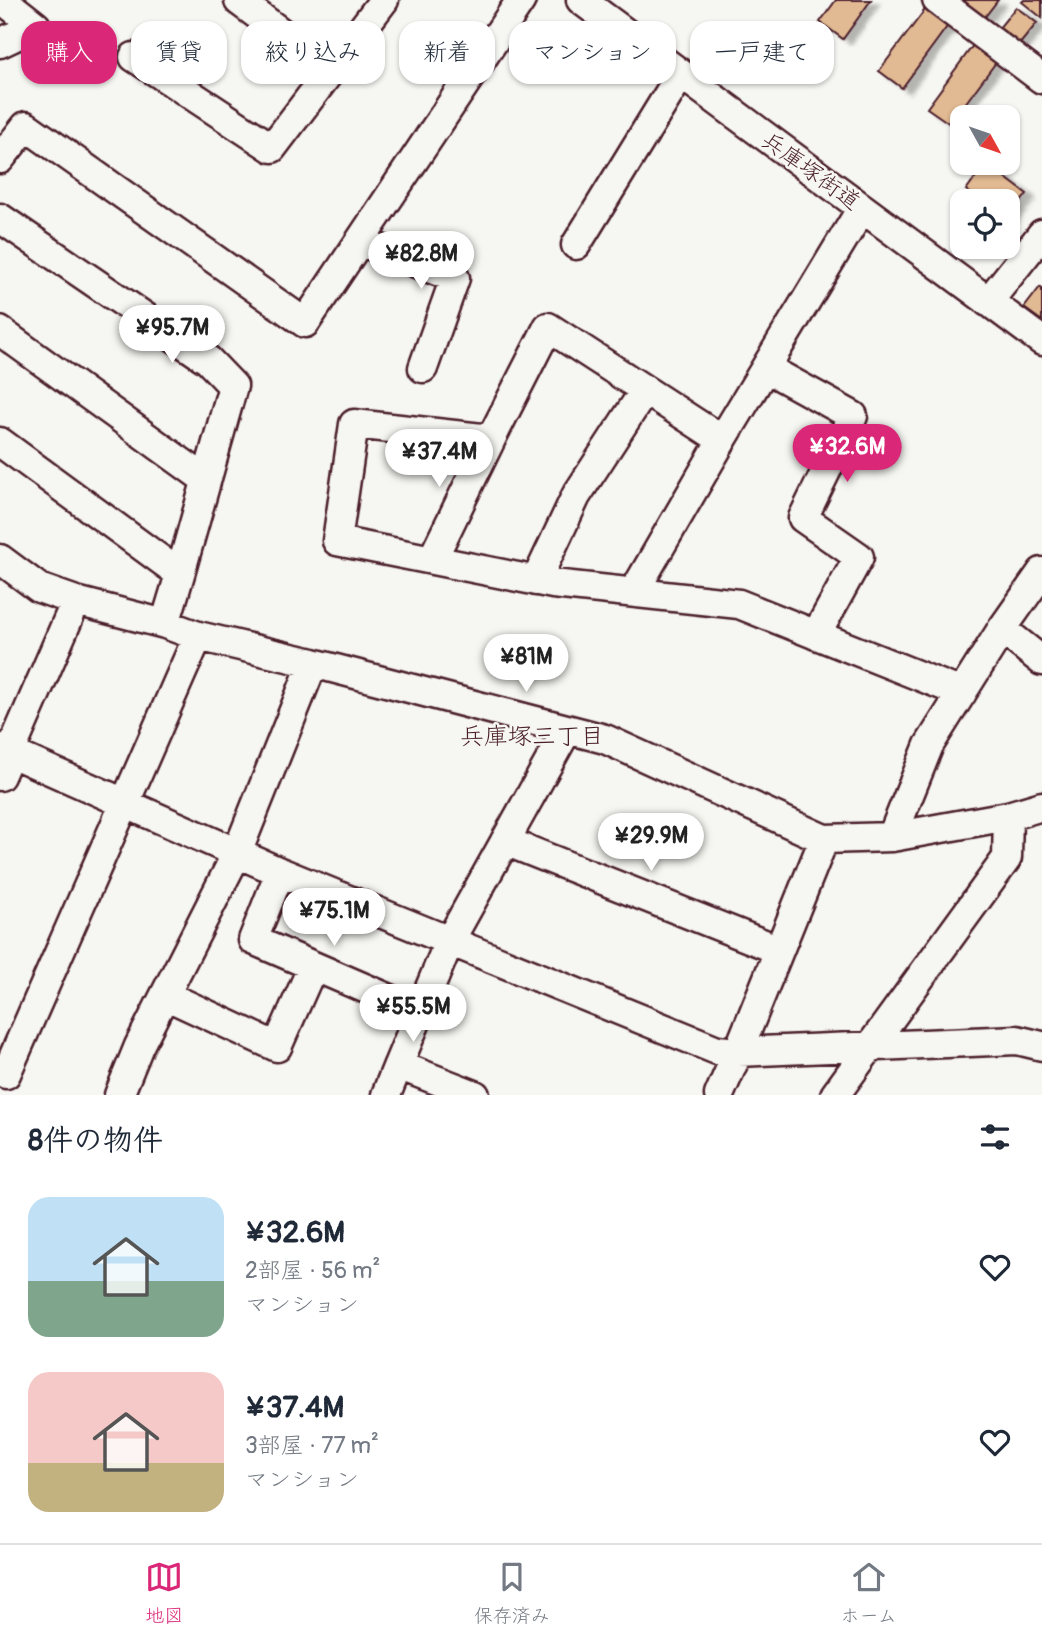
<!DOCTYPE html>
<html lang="ja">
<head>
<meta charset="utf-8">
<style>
	body { margin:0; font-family:Pangolin,"Klee One",sans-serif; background:#f2f2f3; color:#1f2937; height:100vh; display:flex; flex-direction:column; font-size:26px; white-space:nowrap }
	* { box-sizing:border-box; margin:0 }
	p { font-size:23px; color:#747a83 }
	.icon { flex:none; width:38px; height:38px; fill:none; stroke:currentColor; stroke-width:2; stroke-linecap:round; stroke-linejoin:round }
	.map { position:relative; height:1095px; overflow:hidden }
	.side { display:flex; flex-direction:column; background:#fff; flex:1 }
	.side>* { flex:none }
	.banner { position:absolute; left:21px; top:21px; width:1001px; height:63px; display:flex; gap:14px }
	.needle { width:46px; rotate:130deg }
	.buttons { position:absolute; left:950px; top:105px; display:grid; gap:14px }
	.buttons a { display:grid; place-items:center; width:70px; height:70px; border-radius:14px; background:#fff; box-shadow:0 2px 5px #0004; font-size:35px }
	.price { position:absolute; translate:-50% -60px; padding:0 16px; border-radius:24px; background:#fff; color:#222; font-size:23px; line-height:46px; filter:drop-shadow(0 2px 4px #0008) }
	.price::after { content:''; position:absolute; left:50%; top:42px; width:21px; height:16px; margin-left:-10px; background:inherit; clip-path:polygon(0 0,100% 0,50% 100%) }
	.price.selected { background:#db2777; color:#fff }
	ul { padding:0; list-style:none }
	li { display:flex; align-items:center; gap:21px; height:175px; padding:0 28px }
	li span { display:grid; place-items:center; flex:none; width:196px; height:140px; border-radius:21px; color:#555 }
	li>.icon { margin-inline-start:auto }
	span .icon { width:84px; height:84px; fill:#fffc; stroke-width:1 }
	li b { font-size:30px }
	h2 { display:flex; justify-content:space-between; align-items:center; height:84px; padding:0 28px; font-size:30px }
	.chip { padding:0 24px; border-radius:21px; background:#fff; box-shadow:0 2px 5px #0004; font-size:24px; line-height:63px }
	.chip.selected { background:#db2777; color:#fff }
	.tabs { display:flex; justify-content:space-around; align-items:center; height:98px; border-top:2px solid #e0e1e3; background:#fff; font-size:19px; color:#747a83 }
	.tabs a { display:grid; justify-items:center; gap:4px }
	.tabs .selected { color:#db2777 }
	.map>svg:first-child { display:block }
</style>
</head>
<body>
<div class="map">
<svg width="1042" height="1095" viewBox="0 0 1042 1095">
	<defs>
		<filter id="shadow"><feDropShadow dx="8" dy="4.5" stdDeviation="2" flood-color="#0004"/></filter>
	</defs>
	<rect width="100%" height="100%" fill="#f6f6f2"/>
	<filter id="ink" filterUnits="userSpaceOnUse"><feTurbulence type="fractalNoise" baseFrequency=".0143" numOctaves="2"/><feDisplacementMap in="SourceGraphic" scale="14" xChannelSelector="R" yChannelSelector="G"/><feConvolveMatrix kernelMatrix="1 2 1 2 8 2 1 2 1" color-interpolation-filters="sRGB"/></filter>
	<g filter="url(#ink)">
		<path fill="#e1b992" stroke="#4a1f2b" stroke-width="2" filter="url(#shadow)" d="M 836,0 L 871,0 L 843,39 L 820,22 Z
			M 964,0 L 998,0 L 984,18 L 963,2 Z
			M 1024,0 L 1042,0 L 1042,18 L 1022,2 Z
			M 927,7 L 949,24 L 902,88 L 879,71 Z
			M 1016,7 L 1037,23 L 1019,45 L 998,29 Z
			M 974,44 L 997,61 L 950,124 L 927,108 Z
			M 986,163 L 1027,194 L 1008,218 L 1008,201 L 981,201 L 966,190 Z
			M 1040,287 L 1042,289 L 1042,321 L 1024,308 Z"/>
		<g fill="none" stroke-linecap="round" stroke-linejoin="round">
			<g stroke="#4a1f2b" stroke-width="33">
				<path id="minor" d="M 581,0 L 1042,341
					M 937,0 L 1042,79
					M 239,1 L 331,70
					M 0,43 L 36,26 L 3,0
					M 134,57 L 272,148 L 384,0
					M 0,159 L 26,126 L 305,323 L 521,0
					M 862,208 L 722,440 L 548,327 L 491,439 L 354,424 L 337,541 L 553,584 L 739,604 L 962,693
					M 0,218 L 208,360 L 233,386 L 180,574
					M 360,241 L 455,278 L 423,368
					M 576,245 L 681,74
					M 988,302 L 1042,234
					M 0,331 L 206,480
					M 766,368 L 853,416 L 803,518 L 859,557 L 816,635
					M 0,442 L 180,574 L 165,624
					M 0,559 L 39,588 L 76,601 L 165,624 L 198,636 L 313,663 L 605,739 L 824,839 L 892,837 L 1008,816 L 1042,806
					M 432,560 L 491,439
					M 536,581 L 576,496 L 645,390
					M 634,592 L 722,440
					M 1002,629 L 1042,572
					M 0,748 L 280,872 L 717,1050 L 738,1052 L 1017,1040 L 1042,1046
					M 0,776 L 76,601
					M 892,837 L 929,745 L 1002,629 L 1042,661
					M 505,841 L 779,950
					M 280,872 L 253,940 L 420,1012
					M 165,995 L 277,1047 L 313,966
					M 398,1065 L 449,942 L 567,730
					M 0,1070 L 6,1074 L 198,636
					M 119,1095 L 139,1046 L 237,853 L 313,663
					M 386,1095 L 398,1065 L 475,1095
					M 719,1095 L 738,1052 L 824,839
					M 835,1095 L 1007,858 L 1008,816"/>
			</g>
			<use href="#minor" stroke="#f6f6f2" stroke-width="28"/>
		</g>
	</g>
	<g text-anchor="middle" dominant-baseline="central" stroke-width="5" stroke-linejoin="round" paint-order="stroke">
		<g font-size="23" fill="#4a1f2b" stroke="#f6f6f2">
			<text transform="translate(811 171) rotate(36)">兵庫塚街道</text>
		</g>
		<g font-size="24" fill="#4a1f2b" stroke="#f6f6f2">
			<text x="532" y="736">兵庫塚三丁目</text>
		</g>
	</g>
</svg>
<div class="buttons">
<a><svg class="needle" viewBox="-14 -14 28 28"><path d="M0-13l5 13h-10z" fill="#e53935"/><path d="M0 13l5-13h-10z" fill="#747a83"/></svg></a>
<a><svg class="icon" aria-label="locate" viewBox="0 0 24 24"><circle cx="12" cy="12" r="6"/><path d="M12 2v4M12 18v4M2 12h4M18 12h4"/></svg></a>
</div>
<b class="price" style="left:421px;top:291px">¥82.8M</b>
<b class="price" style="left:172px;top:365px">¥95.7M</b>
<b class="price selected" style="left:847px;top:484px">¥32.6M</b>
<b class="price" style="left:439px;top:489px">¥37.4M</b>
<b class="price" style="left:526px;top:694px">¥81M</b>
<b class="price" style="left:651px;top:873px">¥29.9M</b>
<b class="price" style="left:334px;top:948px">¥75.1M</b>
<b class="price" style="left:413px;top:1044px">¥55.5M</b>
<div class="banner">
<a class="chip selected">購入</a>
<a class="chip">賃貸</a>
<a class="chip">絞り込み</a>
<a class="chip">新着</a>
<a class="chip">マンション</a>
<a class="chip">一戸建て</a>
</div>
</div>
<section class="side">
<h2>8件の物件<svg class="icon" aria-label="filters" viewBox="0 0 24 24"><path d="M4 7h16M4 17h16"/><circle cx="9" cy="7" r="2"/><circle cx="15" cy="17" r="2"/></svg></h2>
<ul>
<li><span style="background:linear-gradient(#bfe0f5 60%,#7fa58c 0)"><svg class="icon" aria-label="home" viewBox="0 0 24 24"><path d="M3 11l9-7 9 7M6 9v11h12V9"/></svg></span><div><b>¥32.6M</b><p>2部屋 · 56 m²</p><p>マンション</p></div><svg class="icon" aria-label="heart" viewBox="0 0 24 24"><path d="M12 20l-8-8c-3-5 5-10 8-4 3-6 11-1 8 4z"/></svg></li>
<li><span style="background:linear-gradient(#f6c9c9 65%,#c2b280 0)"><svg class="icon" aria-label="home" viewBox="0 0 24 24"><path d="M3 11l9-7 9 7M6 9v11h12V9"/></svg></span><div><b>¥37.4M</b><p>3部屋 · 77 m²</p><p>マンション</p></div><svg class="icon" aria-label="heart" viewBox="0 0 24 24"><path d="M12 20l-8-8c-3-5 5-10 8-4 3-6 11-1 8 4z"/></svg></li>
</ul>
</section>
<nav class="tabs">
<a class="selected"><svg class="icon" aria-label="map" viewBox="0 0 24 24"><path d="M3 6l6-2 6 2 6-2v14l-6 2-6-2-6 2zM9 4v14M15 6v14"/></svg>地図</a>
<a><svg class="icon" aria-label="saved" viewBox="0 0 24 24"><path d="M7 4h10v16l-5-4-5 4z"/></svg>保存済み</a>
<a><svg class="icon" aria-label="home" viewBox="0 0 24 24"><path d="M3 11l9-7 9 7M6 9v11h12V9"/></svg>ホーム</a>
</nav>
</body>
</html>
